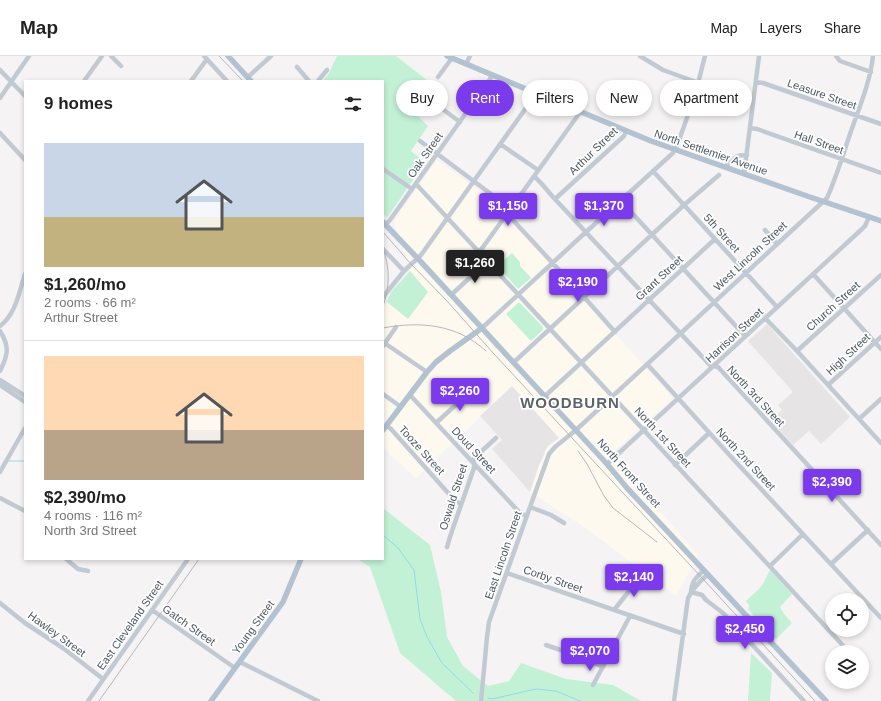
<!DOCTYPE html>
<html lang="en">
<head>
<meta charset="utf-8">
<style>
	body { margin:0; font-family:Arial,sans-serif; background:#f6f6f6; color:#222; height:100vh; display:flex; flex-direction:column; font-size:15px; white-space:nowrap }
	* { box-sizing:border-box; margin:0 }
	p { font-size:13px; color:#767676 }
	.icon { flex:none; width:22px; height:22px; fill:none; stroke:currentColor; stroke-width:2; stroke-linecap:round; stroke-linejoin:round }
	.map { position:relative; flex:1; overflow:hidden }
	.side { position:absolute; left:24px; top:24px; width:360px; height:480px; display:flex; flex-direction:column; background:#fff; border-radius:0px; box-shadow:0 2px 6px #0003 }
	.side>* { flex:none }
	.top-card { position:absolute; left:396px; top:24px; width:380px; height:36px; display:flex; gap:8px }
	.fabs { position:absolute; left:825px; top:537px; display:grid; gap:8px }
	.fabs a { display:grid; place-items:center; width:44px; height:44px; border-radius:50%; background:#fff; box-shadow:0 2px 6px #0003; font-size:20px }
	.price { position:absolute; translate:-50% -34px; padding:0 9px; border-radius:4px; background:#7c3aed; color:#fff; font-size:13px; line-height:26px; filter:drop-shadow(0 1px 2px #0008) }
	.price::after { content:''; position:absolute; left:50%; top:24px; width:12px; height:9px; margin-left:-6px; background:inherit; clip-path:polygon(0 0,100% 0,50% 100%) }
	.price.selected { background:#222; color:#fff }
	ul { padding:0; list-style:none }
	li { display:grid; align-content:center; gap:8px; height:212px; padding:0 20px }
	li+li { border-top:1px solid #e0e0e0 }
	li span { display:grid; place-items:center; height:124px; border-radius:0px; color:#555 }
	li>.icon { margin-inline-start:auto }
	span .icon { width:72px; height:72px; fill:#fffc; stroke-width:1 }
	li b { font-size:17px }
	h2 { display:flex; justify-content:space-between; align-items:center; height:48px; padding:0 20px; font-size:17px }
	.tag { padding:0 14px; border-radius:18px; background:#fff; box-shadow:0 2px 6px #0003; font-size:14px; line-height:36px }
	.tag.selected { background:#7c3aed; color:#fff }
	header { display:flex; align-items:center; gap:24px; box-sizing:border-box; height:56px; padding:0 20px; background:#fff; border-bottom:1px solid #e0e0e0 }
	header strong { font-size:19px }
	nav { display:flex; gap:22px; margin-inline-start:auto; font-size:14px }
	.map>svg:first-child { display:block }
</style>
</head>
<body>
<header>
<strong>Map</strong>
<nav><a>Map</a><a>Layers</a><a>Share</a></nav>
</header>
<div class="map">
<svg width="881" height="645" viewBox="0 0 881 645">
	<rect width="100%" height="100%" fill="#f5f3f3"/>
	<path fill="#fdf9ef" d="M 437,104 L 500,150 L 673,342 L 611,398 L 698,499 L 676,540 L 587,473 L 530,436 L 540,406 L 541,406 L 546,393 L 548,390 L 558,382 L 512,331 L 416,422 L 383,392 L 383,252 L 387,246 L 408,263 L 428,236 L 410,215 L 394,165 Z"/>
	<path fill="#e6e4e5" d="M 767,268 L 850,361 L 821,388 L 809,375 L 793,389 L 771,364 L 782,354 L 778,349 L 793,336 L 748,285 Z
		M 512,330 L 559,382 L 548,390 L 546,393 L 541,406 L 540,406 L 530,436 L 492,393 L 502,384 L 480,360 Z"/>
	<path fill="#c3f1d5" d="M 337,0 L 396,0 L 432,28 L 417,59 L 428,70 L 411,95 L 425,106 L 387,162 L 383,158 L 383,25 L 323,25 L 329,17 Z
		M 512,197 L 520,206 L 520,210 L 531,222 L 518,233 L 497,210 Z
		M 410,215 L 428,236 L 408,263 L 387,246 L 391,236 Z
		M 518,247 L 520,247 L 543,271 L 543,274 L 531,285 L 506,258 Z
		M 383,452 L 430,489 L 441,536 L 447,581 L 463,610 L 488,630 L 509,625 L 521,607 L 566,623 L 613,629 L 641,645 L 456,645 L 400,597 L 370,511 L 358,503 L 383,503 Z
		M 770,514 L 792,538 L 780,551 L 784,558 L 792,567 L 776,583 L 748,553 L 749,551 L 749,549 L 746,545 L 759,533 L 763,528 Z
		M 751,597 L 772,617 L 770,645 L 748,645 Z"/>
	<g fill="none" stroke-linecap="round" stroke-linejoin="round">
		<path stroke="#90daee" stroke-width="1" d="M 9,405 L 25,405
			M 383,479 L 398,492 L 414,514 L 420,563 L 427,581 L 442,607 L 473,637
			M 488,642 L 492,643 L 536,633 L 556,635 L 580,645"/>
		<path stroke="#c1cad2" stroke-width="4.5" d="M 111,0 L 121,10
			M 204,0 L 227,25
			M 640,0 L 663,14 L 699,27
			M 836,0 L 840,5 L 871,16
			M 466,8 L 470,0
			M 297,11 L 309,25
			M 0,14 L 25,40
			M 248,21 L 271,0
			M 438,21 L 452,2
			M 84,25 L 102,0
			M 191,25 L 207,3
			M 318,25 L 327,14
			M 756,26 L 763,27 L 881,68
			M 0,42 L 29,0
			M 429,43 L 460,66
			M 750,72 L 757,73 L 881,117
			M 0,77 L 25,104
			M 420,85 L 503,147 L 506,150 L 511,162 L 584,241 L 615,276
			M 500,88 L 538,114
			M 725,111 C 733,104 735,98 747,99
			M 383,113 L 412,133
			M 653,115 L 777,251
			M 744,118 L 759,0
			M 534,120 L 541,127 L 553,141 L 710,309 L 718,311 L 881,489
			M 416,128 L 849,596
			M 555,143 L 624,80 L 626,75
			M 621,145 L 745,280
			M 385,169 L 390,164 L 490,23 L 492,19
			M 765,174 L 777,188
			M 383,193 L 404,215
			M 479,196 L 483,191 L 581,55
			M 813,218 L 881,293
			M 451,239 L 488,205
			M 383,241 L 404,215 L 421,199 L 536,38
			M 765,262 L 797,295 L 881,387
			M 0,270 C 16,258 19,236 25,218
			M 482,272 L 586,176 L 673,97 L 677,90 L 695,39 L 705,0
			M 0,275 C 10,291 8,299 0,315
			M 383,286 L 427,316
			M 383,290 L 396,271
			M 797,295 L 881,219
			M 514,306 L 684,149 L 719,119
			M 647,308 L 734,404 L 881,562
			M 0,324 L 25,340
			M 0,329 L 25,346
			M 828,329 L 881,281
			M 383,338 L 401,351
			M 410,339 L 520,457 L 527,460
			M 545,340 L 715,183
			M 859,363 L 881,343
			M 436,367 L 472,334
			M 387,370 L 391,373 L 449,438 L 457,446 L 461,448
			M 607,408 L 862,173 L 865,170 L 869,161
			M 675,409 L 709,377
			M 0,416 L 25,372
			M 0,442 L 25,455
			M 530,451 L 551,459 L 564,467
			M 447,491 L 450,481 L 453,472 L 474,412 L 474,402 L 496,382
			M 66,503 L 78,513 L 88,515
			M 831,508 L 868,474
			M 770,510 L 803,478
			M 507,517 L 684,578
			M 691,536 L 702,539 L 706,544 L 723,557 L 804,645
			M 691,536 C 692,524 696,522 704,514
			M 0,547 L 25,567 L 63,592 L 103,623
			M 152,554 L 235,612
			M 614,554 L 641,520
			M 546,589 L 581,601 L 603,611
			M 240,606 L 318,645
			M 593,629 L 630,560
			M 88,645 L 188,503
			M 481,645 L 487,581 L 489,566 L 549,398 L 555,391 L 576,374 L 827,142 C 836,122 843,99 850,78 C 859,52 870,27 873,0
			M 674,645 L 688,542 C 693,532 700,525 708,518"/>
		<path stroke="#b3c2d1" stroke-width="5.5" d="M 228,0 L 251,25
			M 447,0 L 651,85 L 807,140 L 881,165
			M 383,166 L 422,207 L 607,408 L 627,432 L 826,645
			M 383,374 L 427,316 L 436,306 L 450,295 L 482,272
			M 211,645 L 283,546 L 301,503"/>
		<path stroke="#b5b8bd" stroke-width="1" d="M 219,0 L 243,25
			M 383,176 L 411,208 L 447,245 L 494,298 L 703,523 L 815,645
			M 383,192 C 390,212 390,231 383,250
			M 383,272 C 420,265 457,268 486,295
			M 578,395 L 587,408 L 604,440 L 613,452 L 657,486
			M 99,645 L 199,503"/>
	</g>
	<g text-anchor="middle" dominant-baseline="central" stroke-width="3.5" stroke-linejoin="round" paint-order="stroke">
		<g font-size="11" fill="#4a5661" stroke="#fff">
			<text transform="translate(822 38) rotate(19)">Leasure Street</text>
			<text transform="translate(819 86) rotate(19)">Hall Street</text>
			<text transform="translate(593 95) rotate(-44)">Arthur Street</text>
			<text transform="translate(711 96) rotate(19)">North Settlemier Avenue</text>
			<text transform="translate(425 99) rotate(-55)">Oak Street</text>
			<text transform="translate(722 177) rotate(48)">5th Street</text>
			<text transform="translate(750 200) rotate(-43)">West Lincoln Street</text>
			<text transform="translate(659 222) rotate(-43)">Grant Street</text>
			<text transform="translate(833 250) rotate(-42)">Church Street</text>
			<text transform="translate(734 279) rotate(-43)">Harrison Street</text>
			<text transform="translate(848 298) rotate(-43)">High Street</text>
			<text transform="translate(756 340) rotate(47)">North 3rd Street</text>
			<text transform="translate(663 381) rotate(47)">North 1st Street</text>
			<text transform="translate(422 394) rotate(48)">Tooze Street</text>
			<text transform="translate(474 394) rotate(47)">Doud Street</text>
			<text transform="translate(746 403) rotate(47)">North 2nd Street</text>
			<text transform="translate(629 417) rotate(48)">North Front Street</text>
			<text transform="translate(453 441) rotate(-72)">Oswald Street</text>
			<text transform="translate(503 499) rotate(-71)">East Lincoln Street</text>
			<text transform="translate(553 523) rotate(19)">Corby Street</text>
			<text transform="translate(130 569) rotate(-55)">East Cleveland Street</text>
			<text transform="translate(189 569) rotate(35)">Gatch Street</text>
			<text transform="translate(253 571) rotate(-54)">Young Street</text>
			<text transform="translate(57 578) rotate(36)">Hawley Street</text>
		</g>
		<g font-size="15" font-weight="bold" letter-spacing="1" fill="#5f6368" stroke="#fff">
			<text x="570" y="346">WOODBURN</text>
		</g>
	</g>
</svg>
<div class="fabs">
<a><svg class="icon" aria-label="locate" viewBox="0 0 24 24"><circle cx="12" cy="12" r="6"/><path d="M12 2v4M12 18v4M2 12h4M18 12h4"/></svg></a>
<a><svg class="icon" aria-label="layers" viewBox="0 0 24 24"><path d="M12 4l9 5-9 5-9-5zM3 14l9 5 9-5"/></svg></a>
</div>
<b class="price" style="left:508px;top:171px">$1,150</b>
<b class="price" style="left:604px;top:171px">$1,370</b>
<b class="price selected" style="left:475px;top:228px">$1,260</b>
<b class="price" style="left:578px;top:247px">$2,190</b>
<b class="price" style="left:460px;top:356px">$2,260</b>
<b class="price" style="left:832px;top:447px">$2,390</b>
<b class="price" style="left:634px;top:542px">$2,140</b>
<b class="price" style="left:745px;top:594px">$2,450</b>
<b class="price" style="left:590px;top:616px">$2,070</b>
<div class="top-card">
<a class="tag">Buy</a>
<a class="tag selected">Rent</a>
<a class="tag">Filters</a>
<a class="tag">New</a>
<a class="tag">Apartment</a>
</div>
<section class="side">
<h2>9 homes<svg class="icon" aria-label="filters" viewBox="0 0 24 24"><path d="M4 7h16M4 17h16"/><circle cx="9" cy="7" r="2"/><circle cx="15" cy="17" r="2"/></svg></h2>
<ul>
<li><span style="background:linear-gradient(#c9d6e8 60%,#c2b280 0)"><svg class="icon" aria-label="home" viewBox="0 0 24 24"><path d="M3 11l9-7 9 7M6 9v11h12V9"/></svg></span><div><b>$1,260/mo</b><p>2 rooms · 66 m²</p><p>Arthur Street</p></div></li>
<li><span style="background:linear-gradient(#ffd9b3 60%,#b9a48a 0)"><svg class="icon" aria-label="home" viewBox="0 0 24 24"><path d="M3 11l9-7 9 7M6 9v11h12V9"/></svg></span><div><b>$2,390/mo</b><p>4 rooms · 116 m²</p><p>North 3rd Street</p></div></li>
</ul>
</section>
</div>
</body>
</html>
